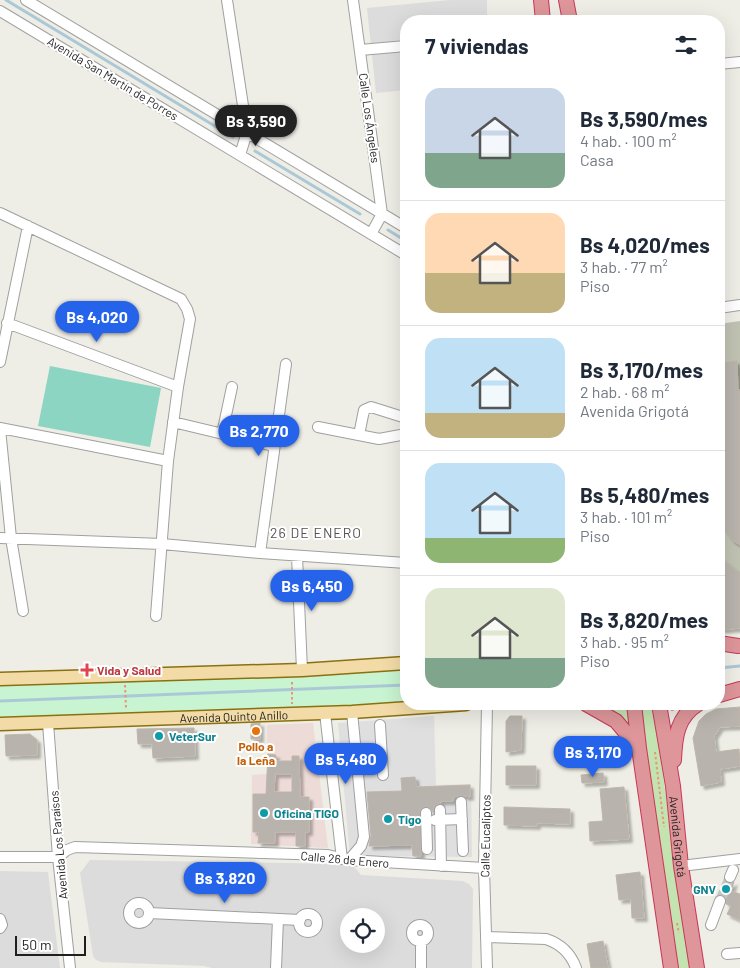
<!DOCTYPE html>
<html lang="es">
<head>
<meta charset="utf-8">
<style>
	body { margin:0; font-family:Barlow,sans-serif; background:#f6f6f7; color:#1f2937; height:100vh; display:flex; flex-direction:column; font-size:19px; white-space:nowrap }
	* { box-sizing:border-box; margin:0 }
	p { font-size:16px; color:#747a83 }
	.icon { flex:none; width:28px; height:28px; fill:none; stroke:currentColor; stroke-width:2; stroke-linecap:round; stroke-linejoin:round }
	.map { position:relative; flex:1; overflow:hidden }
	.drawer { position:absolute; left:400px; top:15px; width:325px; height:695px; display:flex; flex-direction:column; background:#fff; border-radius:20px; box-shadow:0 5px 20px #0002 }
	.drawer>* { flex:none }
	.fabs { position:absolute; left:340px; top:908px; display:grid; gap:10px }
	.fabs a { display:grid; place-items:center; width:45px; height:45px; border-radius:50%; background:#fff; box-shadow:0 5px 20px #0002; font-size:25px }
	.scale { position:absolute; left:15px; bottom:12px; width:71px; box-sizing:border-box; padding-left:5px; border:2px solid #1f1f1f; border-top:0; font-size:14px; line-height:18px; white-space:nowrap; color:#1f1f1f; -webkit-text-stroke:4px #fff; paint-order:stroke }
	.price { position:absolute; translate:-50% -42px; padding:0 11px; border-radius:18px; background:#2563eb; color:#fff; font-size:16px; line-height:32px; filter:drop-shadow(0 1px 2px #0008) }
	.price::after { content:''; position:absolute; left:50%; top:30px; width:15px; height:11px; margin-left:-8px; background:inherit; clip-path:polygon(0 0,100% 0,50% 100%) }
	.price.selected { background:#222; color:#fff }
	ul { padding:0; list-style:none }
	li { display:flex; align-items:center; gap:15px; height:125px; padding:0 25px }
	li+li { border-top:1px solid #e0e1e3 }
	li span { display:grid; place-items:center; flex:none; width:140px; height:100px; border-radius:15px; color:#555 }
	li>.icon { margin-inline-start:auto }
	span .icon { width:60px; height:60px; fill:#fffc; stroke-width:1 }
	li b { font-size:21px }
	h2 { display:flex; justify-content:space-between; align-items:center; height:60px; padding:0 25px; font-size:21px }
	.map>svg:first-child { display:block }
</style>
</head>
<body>
<div class="map">
<svg width="740" height="968" viewBox="0 0 740 968">
	<defs>
		<filter id="shadow"><feDropShadow dx="3.5" dy="3.5" stdDeviation="1" flood-color="#0004"/></filter>
	</defs>
	<rect width="100%" height="100%" fill="#eeede6"/>
	<path fill="#dddcdc" fill-rule="evenodd" d="M 450,0 L 487,0 L 487,21 L 406,21 L 406,90 L 376,93 L 367,8 Z
		M 90,860 L 343,864 L 351,865 L 356,869 L 361,875 L 463,881 L 469,884 L 473,889 L 472,968 L 212,968 L 204,966 L 101,962 L 96,960 L 93,956 L 80,873 ZM 349,916 L 376,916 L 376,944 L 349,944 Z
		M 0,871 L 48,872 L 60,968 L 0,968 Z"/>
	<path fill="#eddbd7" d="M 313,723 L 328,848 L 251,844 L 252,775 L 267,774 L 267,725 Z"/>
	<path fill="#c0c2b2" d="M 740,321 L 740,628 L 722,630 L 719,629 L 719,324 Z"/>
	<path fill="#c3e3b1" d="M 598,704 L 628,704 L 631,736 Z
		M 643,704 L 651,704 L 653,707 L 691,968 L 676,968 L 641,712 Z"/>
	<path fill="#c8f4d1" d="M 401,668 L 406,673 L 406,696 L 400,703 L 0,719 L 0,684 Z"/>
	<path fill="#8cd5c2" d="M 50,366 L 161,388 L 150,447 L 38,426 Z"/>
	<path fill="#dfdfdf" d="M 434,716 L 436,785 L 471,784 L 472,857 L 350,856 L 338,723 Z"/>
	<g fill="none" stroke-linecap="round" stroke-linejoin="round">
		<path stroke="#abc8d7" stroke-width="3" d="M 6,0 L 233,137
			M 255,151 L 360,214
			M 388,230 L 406,241
			M 719,668 L 740,666
			M 0,701 L 406,685"/>
	</g>
	<path fill="#b8b3ac" stroke="#bfb6aa" fill-rule="evenodd" filter="url(#shadow)" d="M 737,361 L 738,390 L 740,390 L 740,545 L 732,540 L 719,523 L 719,363 Z
		M 719,557 L 740,574 L 740,628 L 719,630 Z
		M 740,707 L 740,726 L 720,727 L 714,736 L 716,752 L 739,749 L 740,766 L 720,769 L 721,782 L 701,786 L 693,738 L 699,721 L 706,714 L 716,709 Z
		M 510,716 L 522,716 L 521,750 L 506,752 L 506,721 Z
		M 260,723 L 260,739 L 251,739 L 251,724 Z
		M 194,728 L 195,756 L 153,758 L 152,744 L 138,744 L 137,729 Z
		M 30,734 L 37,740 L 37,755 L 6,756 L 5,735 Z
		M 268,754 L 276,755 L 276,761 L 292,761 L 292,756 L 299,756 L 300,797 L 309,797 L 309,832 L 305,832 L 305,846 L 296,846 L 296,832 L 275,832 L 275,843 L 258,843 L 259,832 L 253,832 L 253,794 L 266,794 ZM 275,774 L 292,774 L 292,792 L 274,792 Z
		M 506,766 L 536,766 L 536,785 L 506,785 Z
		M 603,773 L 604,782 L 582,783 L 581,775 Z
		M 415,777 L 416,787 L 470,785 L 470,797 L 460,795 L 453,797 L 453,801 L 441,801 L 441,803 L 434,806 L 433,811 L 426,806 L 420,809 L 421,856 L 413,856 L 412,845 L 369,846 L 371,836 L 367,792 L 402,791 L 401,778 Z
		M 624,787 L 629,839 L 590,841 L 589,822 L 603,821 L 600,789 Z
		M 504,807 L 570,809 L 570,824 L 537,823 L 537,826 L 504,825 Z
		M 640,872 L 644,918 L 632,918 L 631,899 L 619,900 L 616,875 Z
		M 725,881 L 730,884 L 734,882 L 731,891 L 740,894 L 740,920 L 727,914 L 731,906 L 726,904 L 725,896 L 719,894 Z
		M 603,941 L 608,968 L 591,968 L 587,944 Z"/>
	<g fill="none" stroke-linecap="round" stroke-linejoin="round">
		<path stroke="#c5c4be" stroke-width="10" stroke-dasharray="10 5" stroke-linecap="butt" d="M 720,901 L 730,877"/>
		<g stroke="#a0a0a0" stroke-width="12">
			<path id="minor" d="M 26,0 L 406,228
				M 227,0 L 247,132 L 240,155
				M 353,0 L 382,214 L 371,234
				M 0,11 L 406,255
				M 360,50 L 406,46
				M 719,64 L 740,62
				M 0,213 L 181,299 L 187,309 L 190,319 L 178,387 L 168,461 L 156,616
				M 719,308 L 740,305
				M 7,323 L 178,387
				M 0,362 L 28,226
				M 173,422 L 273,446
				M 318,427 L 379,439 L 406,434
				M 0,428 L 168,461
				M 0,429 L 11,538 L 23,611
				M 222,434 L 232,387
				M 359,435 L 364,410 L 371,407 L 406,418
				M 0,538 L 162,544 L 260,553 L 406,563
				M 260,553 L 286,364
				M 297,556 L 302,670
				M 325,713 L 342,859
				M 48,723 L 58,857 L 70,968
				M 380,725 L 383,775
				M 357,759 L 382,757
				M 461,802 L 463,851
				M 440,810 L 441,866
				M 426,813 L 427,849
				M 435,820 L 462,819
				M 0,857 L 58,857 L 67,850 L 75,847 L 328,855 L 349,860 L 484,868
				M 349,860 L 361,846 L 364,837 L 352,712
				M 681,866 L 740,859
				M 730,877 L 733,870
				M129 913a10 10 0 1 1 20 0a10 10 0 1 1-20 0Z
				M 149,913 L 300,920
				M299 923a9 9 0 1 1 18 0a9 9 0 1 1-18 0Z
				M 0,919 L 2,925 L 0,928
				M412 933a8 8 0 1 1 16 0a8 8 0 1 1-16 0Z
				M 711,925 L 720,901
				M 486,937 L 546,939 C 561,944 571,954 576,968
				M 727,954 L 740,953
				M 276,968 L 278,919
				M 421,968 L 421,942
				M 487,968 L 484,868 L 487,704"/>
		</g>
		<g stroke="#8a7110" stroke-width="15">
			<g id="major">
				<path d="M 0,679 L 302,670 L 406,663"/>
				<path id="s1" d="M 0,724 L 352,712 L 466,704"/>
			</g>
		</g>
		<g stroke="#c83757" stroke-width="16">
			<g id="highway">
				<path d="M 541,0 L 543,21"/>
				<path d="M 566,0 L 570,21"/>
				<path d="M 719,643 L 738,646"/>
				<path d="M 719,695 L 740,689"/>
				<path d="M 586,704 L 616,721 L 638,747"/>
				<path d="M 634,704 L 639,748 L 671,968"/>
				<path id="s2" d="M 659,704 L 673,786 L 681,866 L 697,968"/>
				<path d="M 674,760 C 675,737 677,717 698,704"/>
			</g>
		</g>
		<path stroke="#eb947a" stroke-width="2" stroke-dasharray="2.5 2.5" stroke-linecap="butt" d="M 292,682 L 292,704
			M 125,685 L 126,708
			M 671,710 L 673,710 L 672,704
			M 655,752 L 664,827
			M 677,923 L 679,933"/>
		<use href="#minor" stroke="#fff" stroke-width="10"/>
		<use href="#major" stroke="#f2dba7" stroke-width="12"/>
		<use href="#highway" stroke="#de969a" stroke-width="14"/>
	</g>
	<path fill="#e0444e" stroke="#fff" stroke-width="2" d="M84.5 662.5h5v5h5v5h-5v5h-5v-5h-5v-5h5z"/>
	<circle fill="#e8710a" stroke="#fff" stroke-width="2" cx="256" cy="731" r="5"/>
	<g fill="#0f9aa8" stroke="#fff" stroke-width="2">
		<circle cx="159" cy="736" r="5"/>
		<circle cx="264" cy="813" r="5"/>
		<circle cx="388" cy="819" r="5"/>
		<circle cx="726" cy="889" r="5"/>
	</g>
	<g text-anchor="middle" dominant-baseline="central" stroke-width="4" stroke-linejoin="round" paint-order="stroke">
		<g font-size="12" fill="#1f1f1f" stroke="#fff">
			<text transform="translate(113 78) rotate(31)">Avenida San Martín de Porres</text>
			<text transform="translate(370 118) rotate(82)">Calle Los Ángeles</text>
			<text stroke="none"><textPath href="#s1" startOffset="234">Avenida Quinto Anillo</textPath></text>
			<text transform="translate(485 836) rotate(-89)">Calle Eucaliptos</text>
			<text stroke="none"><textPath href="#s2" startOffset="134">Avenida Grigotá</textPath></text>
			<text transform="translate(58 845) rotate(-95)">Avenida Los Paraísos</text>
			<text transform="translate(345 859) rotate(5)">Calle 26 de Enero</text>
		</g>
		<g font-size="12" font-weight="bold" fill="#be3a42" stroke="#fff" text-anchor="start">
			<text x="97" y="670">Vida y Salud</text>
		</g>
		<g font-size="12" font-weight="bold" fill="#0d838f" stroke="#fff" text-anchor="start">
			<text x="169" y="736">VeterSur</text>
			<text x="274" y="813">Oficina TIGO</text>
			<text x="398" y="819">Tigo</text>
			<text x="716" y="889" text-anchor="end">GNV</text>
		</g>
		<g font-size="12" font-weight="bold" fill="#c56008" stroke="#fff">
			<text x="256" y="746">Pollo a<tspan x="256" dy="14">la Leña</tspan></text>
		</g>
		<g font-size="14" letter-spacing="1" fill="#525252" stroke="#fff">
			<text x="316" y="532">26 DE ENERO</text>
		</g>
	</g>
</svg>
<div class="fabs">
<a><svg class="icon" aria-label="locate" viewBox="0 0 24 24"><circle cx="12" cy="12" r="6"/><path d="M12 2v4M12 18v4M2 12h4M18 12h4"/></svg></a>
</div>
<div class="scale">50 m</div>
<b class="price selected" style="left:256px;top:147px">Bs 3,590</b>
<b class="price" style="left:97px;top:343px">Bs 4,020</b>
<b class="price" style="left:259px;top:457px">Bs 2,770</b>
<b class="price" style="left:312px;top:612px">Bs 6,450</b>
<b class="price" style="left:593px;top:778px">Bs 3,170</b>
<b class="price" style="left:346px;top:785px">Bs 5,480</b>
<b class="price" style="left:225px;top:904px">Bs 3,820</b>
<section class="drawer">
<h2>7 viviendas<svg class="icon" aria-label="filters" viewBox="0 0 24 24"><path d="M4 7h16M4 17h16"/><circle cx="9" cy="7" r="2"/><circle cx="15" cy="17" r="2"/></svg></h2>
<ul>
<li><span style="background:linear-gradient(#c9d6e8 65%,#7fa58c 0)"><svg class="icon" aria-label="home" viewBox="0 0 24 24"><path d="M3 11l9-7 9 7M6 9v11h12V9"/></svg></span><div><b>Bs 3,590/mes</b><p>4 hab. · 100 m²</p><p>Casa</p></div></li>
<li><span style="background:linear-gradient(#ffd9b3 60%,#c2b280 0)"><svg class="icon" aria-label="home" viewBox="0 0 24 24"><path d="M3 11l9-7 9 7M6 9v11h12V9"/></svg></span><div><b>Bs 4,020/mes</b><p>3 hab. · 77 m²</p><p>Piso</p></div></li>
<li><span style="background:linear-gradient(#bfe0f5 75%,#c2b280 0)"><svg class="icon" aria-label="home" viewBox="0 0 24 24"><path d="M3 11l9-7 9 7M6 9v11h12V9"/></svg></span><div><b>Bs 3,170/mes</b><p>2 hab. · 68 m²</p><p>Avenida Grigotá</p></div></li>
<li><span style="background:linear-gradient(#bfe0f5 75%,#8fb573 0)"><svg class="icon" aria-label="home" viewBox="0 0 24 24"><path d="M3 11l9-7 9 7M6 9v11h12V9"/></svg></span><div><b>Bs 5,480/mes</b><p>3 hab. · 101 m²</p><p>Piso</p></div></li>
<li><span style="background:linear-gradient(#dfe7d0 70%,#7fa58c 0)"><svg class="icon" aria-label="home" viewBox="0 0 24 24"><path d="M3 11l9-7 9 7M6 9v11h12V9"/></svg></span><div><b>Bs 3,820/mes</b><p>3 hab. · 95 m²</p><p>Piso</p></div></li>
</ul>
</section>
</div>
</body>
</html>
